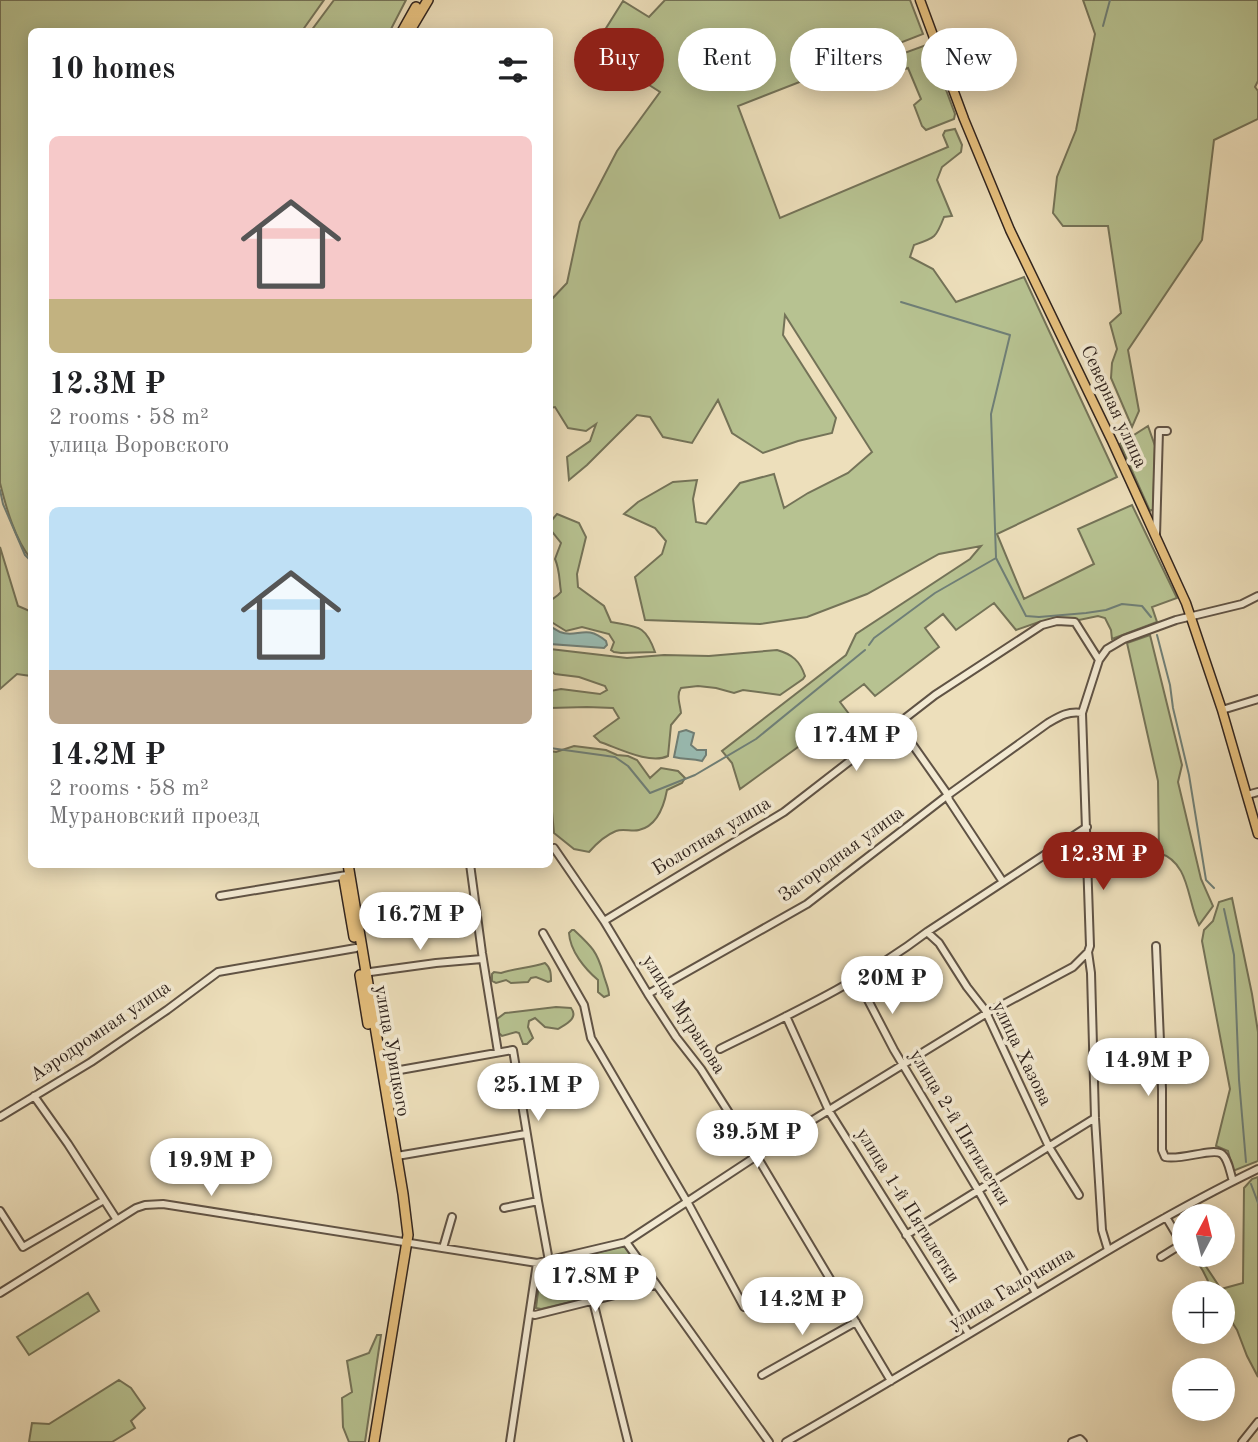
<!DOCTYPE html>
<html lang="en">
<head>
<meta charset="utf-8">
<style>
	body { margin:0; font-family:"Old Standard TT",serif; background:#f2f2f2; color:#202124; height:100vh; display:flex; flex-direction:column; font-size:26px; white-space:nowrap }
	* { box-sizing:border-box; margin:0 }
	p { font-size:23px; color:#757577 }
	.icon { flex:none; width:38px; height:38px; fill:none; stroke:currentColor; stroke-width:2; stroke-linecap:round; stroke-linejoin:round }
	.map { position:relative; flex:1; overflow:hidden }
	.sheet { position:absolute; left:28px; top:28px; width:525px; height:840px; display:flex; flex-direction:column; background:#fff; border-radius:10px; box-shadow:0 4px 18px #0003 }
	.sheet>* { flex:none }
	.banner { position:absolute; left:574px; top:28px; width:578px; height:63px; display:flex; gap:14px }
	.needle { width:46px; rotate:7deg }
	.controls { position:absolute; left:1172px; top:1204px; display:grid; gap:14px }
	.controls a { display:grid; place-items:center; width:63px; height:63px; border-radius:50%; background:#fff; box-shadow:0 4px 18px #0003; font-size:35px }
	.price { position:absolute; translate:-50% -60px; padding:0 16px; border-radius:24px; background:#fff; color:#222; font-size:23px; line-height:46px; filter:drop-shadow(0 2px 4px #0008) }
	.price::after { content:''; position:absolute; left:50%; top:42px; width:21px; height:16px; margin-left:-10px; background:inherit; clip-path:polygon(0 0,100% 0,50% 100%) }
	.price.current { background:#8f2418; color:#fff }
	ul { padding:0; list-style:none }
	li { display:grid; align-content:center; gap:14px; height:371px; padding:0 21px }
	li span { display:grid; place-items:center; height:217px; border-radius:10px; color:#555 }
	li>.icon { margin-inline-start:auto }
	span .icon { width:126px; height:126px; fill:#fffc; stroke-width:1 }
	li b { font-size:30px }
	h2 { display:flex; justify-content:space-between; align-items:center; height:84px; padding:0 21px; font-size:30px }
	.chip { padding:0 24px; border-radius:32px; background:#fff; box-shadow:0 4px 18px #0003; font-size:24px; line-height:63px }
	.chip.current { background:#8f2418; color:#fff }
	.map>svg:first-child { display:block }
</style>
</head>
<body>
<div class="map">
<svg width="1258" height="1442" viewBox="0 0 1258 1442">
	<rect width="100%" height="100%" fill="#eddfbb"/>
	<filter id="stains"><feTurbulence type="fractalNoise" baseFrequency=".00286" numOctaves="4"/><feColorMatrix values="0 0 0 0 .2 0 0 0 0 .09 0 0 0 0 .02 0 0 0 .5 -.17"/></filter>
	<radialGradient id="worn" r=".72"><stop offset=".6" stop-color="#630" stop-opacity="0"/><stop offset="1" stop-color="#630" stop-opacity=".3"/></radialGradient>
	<path fill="#b7c291" stroke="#747358" stroke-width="2" d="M 0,0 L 324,0 L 302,31 L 32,32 L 31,559 C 15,540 6,507 0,483 Z
		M 334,0 L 406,0 L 390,31 L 311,31 Z
		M 665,0 L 910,0 L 923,34 L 738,106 L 780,218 L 948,147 L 943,135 L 945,131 L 955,129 L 962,145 L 961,152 L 942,167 L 937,180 L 952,216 L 944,217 C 936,238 935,238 914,245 L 910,257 L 933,269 L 956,302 L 1024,277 L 1117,477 L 997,534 L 1024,599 L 1094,564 L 1078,529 L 1132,505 L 1177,598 L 1152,607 L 1157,622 L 1112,639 L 1111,630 L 1105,618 L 1098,616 L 1079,620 L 1059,619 L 1039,622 L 1016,630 L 994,603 L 956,630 L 943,614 L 925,628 L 939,647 L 875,696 L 864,684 L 840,702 L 849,714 L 816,734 L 740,789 L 732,763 L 722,751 L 846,655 L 856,634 L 970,559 L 981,546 L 939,554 L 867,594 L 807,617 L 760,624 L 645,620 L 635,577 L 662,554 L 666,541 L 655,528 L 624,514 L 638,502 L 673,482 L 697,480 L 693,499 L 696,522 L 706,524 L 740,483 L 774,474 L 784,508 L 808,493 L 848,473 L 872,452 L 785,315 L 783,335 L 836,418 L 832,433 L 798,441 L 763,453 L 732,433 L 718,400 L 692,443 L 663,437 L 650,417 L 637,415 L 587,465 L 569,480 L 567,457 L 590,441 L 596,424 L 586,431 L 568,428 L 555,407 L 550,408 L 550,301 L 567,283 L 580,222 L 617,151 L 660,92 L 593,49 L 623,1 L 649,17 Z
		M 1083,0 L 1258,0 L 1258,81 L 1255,87 L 1258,91 L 1258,119 L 1214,140 L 1202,240 L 1128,350 L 1139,411 L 1132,427 L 1111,378 L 1112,363 L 1117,349 L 1110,323 L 1121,313 L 1108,226 L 1063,226 L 1053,213 L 1057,177 L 1076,130 L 1095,34 Z
		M 929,44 L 955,114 L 954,119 L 926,130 L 922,126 L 914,105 L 921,99 L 908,68 L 902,70 L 896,56 Z
		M 1148,426 L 1155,446 L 1153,509 L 1150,511 L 1120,444 Z
		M 557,514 L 579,523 L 586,537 L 577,574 L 578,587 L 604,606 L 611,622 C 637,627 645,624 655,652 L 621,653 L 614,652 L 611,650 L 614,642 L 609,634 L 582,627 L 566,631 L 553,623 L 550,624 L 550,601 L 558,595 L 561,592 C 559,579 560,571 555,559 L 561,543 L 550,529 L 551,521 Z
		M 0,547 L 18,606 L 32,612 L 31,676 L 17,674 L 0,689 Z
		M 1150,635 L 1182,765 L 1178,782 L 1201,879 L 1213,906 L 1199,925 C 1187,901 1190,862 1159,853 L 1158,781 L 1127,643 Z
		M 550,649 L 627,658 L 664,655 L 709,656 L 777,650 C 792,654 800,661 805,676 L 803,679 L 780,695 L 743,690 L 734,693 L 716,688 L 698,686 L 681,688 C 676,695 680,704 681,713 L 671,725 L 668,756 C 650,765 618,748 600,742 L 594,736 L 619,718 L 613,708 L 587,707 L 550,708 L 550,691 L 561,689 L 600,694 L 607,690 L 605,686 L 579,677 L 555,674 L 550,670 Z
		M 574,746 L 606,750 L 617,755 L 628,756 L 637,760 L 650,778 L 661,768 L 678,771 L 685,778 L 682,783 L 667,790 C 664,806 657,826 639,830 C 632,832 623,828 616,831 C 606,835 596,844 589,852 L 574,849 L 554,833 L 550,790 L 550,751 L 556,752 Z
		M 1232,898 L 1252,994 L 1258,1032 L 1258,1161 L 1233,1171 L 1228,1151 L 1216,1146 L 1230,1089 L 1202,941 L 1204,930 L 1213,921 L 1219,902 Z
		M 572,930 L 574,930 C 591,946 597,951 603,973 C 605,981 609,988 609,995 L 604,997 L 598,992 L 598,980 C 585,969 570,951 569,933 Z
		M 545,963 C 551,968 551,974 551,981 L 548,982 L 536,977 L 531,978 L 528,982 L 511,983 L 506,980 L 496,983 L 492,981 L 492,974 L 494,972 L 501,973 C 516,968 530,968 545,963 Z
		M 556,1007 L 571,1008 C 579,1018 566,1024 558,1029 L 545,1027 L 535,1018 L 529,1021 L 528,1027 L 533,1038 L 527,1044 L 523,1044 L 519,1033 L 516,1032 L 502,1036 L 499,1033 L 497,1019 L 505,1013 Z
		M 1258,1177 L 1258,1377 L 1247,1356 L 1237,1330 L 1223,1308 L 1223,1293 L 1214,1293 L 1203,1271 L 1193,1255 L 1208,1255 L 1201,1259 L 1221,1289 L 1243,1283 L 1244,1188 L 1252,1179 Z
		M 623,1246 L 626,1247 L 650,1280 L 650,1283 L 647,1285 C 636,1288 622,1294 613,1289 L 612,1292 L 541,1309 L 536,1308 L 541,1268 L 543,1266 Z
		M 88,1293 L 99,1311 L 29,1355 L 17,1337 Z
		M 377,1335 L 381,1335 L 365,1442 L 349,1442 L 343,1427 L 342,1398 L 352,1392 L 347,1361 L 369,1353 Z
		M 119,1380 L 131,1388 L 145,1408 L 131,1421 L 135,1428 L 112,1442 L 29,1442 L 32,1423 L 49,1424 Z"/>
	<path fill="#99bcb3" stroke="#6f7f77" stroke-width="2" d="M 550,627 C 554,628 556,630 560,632 C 577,639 585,623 606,641 L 607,645 L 604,648 L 550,644 Z
		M 686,730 L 694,733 L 691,745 L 697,750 L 706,750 L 706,755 L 702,761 C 691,758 685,760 674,757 L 679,732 Z"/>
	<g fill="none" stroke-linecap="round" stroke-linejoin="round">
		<path stroke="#6f7f77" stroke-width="2" d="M 1103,26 L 1110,0
			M 901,302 L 1010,335 L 991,414 L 996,557
			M 0,490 L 3,504 L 25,555 L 32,562
			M 1157,635 L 1170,685 L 1173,708 L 1189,775 L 1206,880 L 1214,888
			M 869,645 L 874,638 L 935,593 L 996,558 L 1026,616 L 1039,617 L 1086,613 L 1106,610 L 1122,604 L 1142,606 L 1151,617
			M 550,748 L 615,757 L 628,766 L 650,793 L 695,775 L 756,739 L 865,650
			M 1224,909 L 1234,955 L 1239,1080 L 1246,1162
			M 1251,1184 L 1258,1203"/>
		<g stroke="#605345" stroke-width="10">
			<path id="minor" d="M 1156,536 L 1159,431 L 1167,431
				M 1222,710 L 1258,699
				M 898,724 L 948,795 L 949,800 L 1003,882
				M 1247,795 L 1258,792
				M 554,848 L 604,921 L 648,994 L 676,1037 L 701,1069 L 756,1155 L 891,1381
				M 470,864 L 482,953 L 498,1052
				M 220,896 L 347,875
				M 604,921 L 784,812 L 935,695 L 1042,625 L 1057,621 L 1075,622 L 1099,660
				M 927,932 L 939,943 L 967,987 L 985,1010 L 1049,1147 L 1079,1195
				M 543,933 L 584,1005 L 591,1038 L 689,1205 L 744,1307
				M 1156,946 L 1162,1089 L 1162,1150 L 1165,1157 C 1181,1161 1213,1147 1222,1154 C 1229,1160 1230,1173 1233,1181
				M 363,973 L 436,963 L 482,959
				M 857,979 L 894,1050 L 978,1190 L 1036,1293
				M 648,994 L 807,904 L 948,795 L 1048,723 C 1060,716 1068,711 1082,713
				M 786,1016 L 829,1111 L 969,1334
				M 720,1049 C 791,1014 864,980 927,932 L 1087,827
				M 383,1073 L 513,1050 L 538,1201 L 549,1261
				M 34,1096 L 68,1144 L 117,1220
				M 0,1117 L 91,1062 L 167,1010 L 218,972 L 356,948
				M 397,1156 L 526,1134
				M 504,1208 L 538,1201
				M 0,1211 L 23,1247 L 104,1200
				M 906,1235 L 1095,1118
				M 626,1242 L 769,1442
				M 443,1248 L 452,1217
				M 1108,1250 L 1102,1230 L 1095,1118 L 1091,973 L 1088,952 L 1090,946 L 1082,713 L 1099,660 L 1107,649 L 1124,639 L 1176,620 L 1242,604 L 1258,596
				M 1161,1257 L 1182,1244 L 1166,1217
				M 0,1293 L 136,1208 L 145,1205 L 163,1204 L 537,1263 L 626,1242 L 790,1134 L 987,1013 L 1073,967 L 1088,952
				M 593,1301 L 628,1442
				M 530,1314 L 535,1315 L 655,1285
				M 762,1375 L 856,1322
				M 510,1442 L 537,1263
				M 786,1442 C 854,1403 921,1363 989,1322 C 1077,1269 1165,1214 1258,1169
				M 1072,1442 L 1080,1439 L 1083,1442
				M 1242,1442 L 1258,1422"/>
		</g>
		<g stroke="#31241e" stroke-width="11">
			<path id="major" d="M 920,0 L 964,119 L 1010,230 L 1112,441 L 1186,603 L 1222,710 L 1258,834"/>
		</g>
		<g stroke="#31241e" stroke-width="12">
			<path id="highway" d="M 402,32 L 416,7
				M 409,32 L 428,0
				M 348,864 L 403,1194 L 408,1235 L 374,1442
				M 344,879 L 354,937
				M 360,975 L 368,1024"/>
		</g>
		<use href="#minor" stroke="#f3ead3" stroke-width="6"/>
		<use href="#major" stroke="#e6c07e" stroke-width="8"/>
		<use href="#highway" stroke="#e6c07e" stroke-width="9"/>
	</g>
	<g text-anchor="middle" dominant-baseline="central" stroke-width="7" stroke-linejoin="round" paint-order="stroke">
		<g font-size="19" fill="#31241e" stroke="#f3ead3">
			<text transform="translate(1113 407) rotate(65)">Северная улица</text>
			<text transform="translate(712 837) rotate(-31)">Болотная улица</text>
			<text transform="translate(842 855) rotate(-36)">Загородная улица</text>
			<text transform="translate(683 1015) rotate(57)">улица Муранова</text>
			<text transform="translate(101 1032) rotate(-34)">Аэродромная улица</text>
			<text transform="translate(391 1051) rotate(80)">улица Урицкого</text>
			<text transform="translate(1021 1054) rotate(64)">улица Хазова</text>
			<text transform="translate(959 1128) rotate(59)">улица 2-й Пятилетки</text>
			<text transform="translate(907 1206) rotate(58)">улица 1-й Пятилетки</text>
			<text transform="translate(1012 1289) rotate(-31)">улица Галочкина</text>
		</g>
	</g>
	<rect width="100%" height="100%" filter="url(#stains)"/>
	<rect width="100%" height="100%" fill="url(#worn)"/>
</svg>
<div class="controls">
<a><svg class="needle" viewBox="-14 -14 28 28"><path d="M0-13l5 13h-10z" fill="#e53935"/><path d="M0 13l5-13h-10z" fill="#757577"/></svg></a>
<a>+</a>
<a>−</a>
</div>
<b class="price" style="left:856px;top:773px">17.4M ₽</b>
<b class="price current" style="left:1103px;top:892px">12.3M ₽</b>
<b class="price" style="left:420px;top:952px">16.7M ₽</b>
<b class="price" style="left:892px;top:1016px">20M ₽</b>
<b class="price" style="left:1148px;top:1098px">14.9M ₽</b>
<b class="price" style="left:538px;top:1123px">25.1M ₽</b>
<b class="price" style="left:757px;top:1170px">39.5M ₽</b>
<b class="price" style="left:211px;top:1198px">19.9M ₽</b>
<b class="price" style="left:595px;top:1314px">17.8M ₽</b>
<b class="price" style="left:802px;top:1337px">14.2M ₽</b>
<div class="banner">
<a class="chip current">Buy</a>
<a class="chip">Rent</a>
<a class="chip">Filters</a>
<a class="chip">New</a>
</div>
<section class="sheet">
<h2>10 homes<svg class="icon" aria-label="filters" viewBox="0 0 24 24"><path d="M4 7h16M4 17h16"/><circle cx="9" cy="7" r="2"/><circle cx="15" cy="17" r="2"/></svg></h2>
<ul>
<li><span style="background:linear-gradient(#f6c9c9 75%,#c2b280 0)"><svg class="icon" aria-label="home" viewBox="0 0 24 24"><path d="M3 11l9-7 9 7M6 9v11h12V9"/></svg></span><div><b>12.3M ₽</b><p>2 rooms · 58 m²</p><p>улица Воровского</p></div></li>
<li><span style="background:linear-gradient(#bfe0f5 75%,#b9a48a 0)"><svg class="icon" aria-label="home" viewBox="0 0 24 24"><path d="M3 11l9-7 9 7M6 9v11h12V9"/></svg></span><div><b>14.2M ₽</b><p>2 rooms · 58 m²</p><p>Мурановский проезд</p></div></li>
</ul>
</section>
</div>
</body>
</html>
